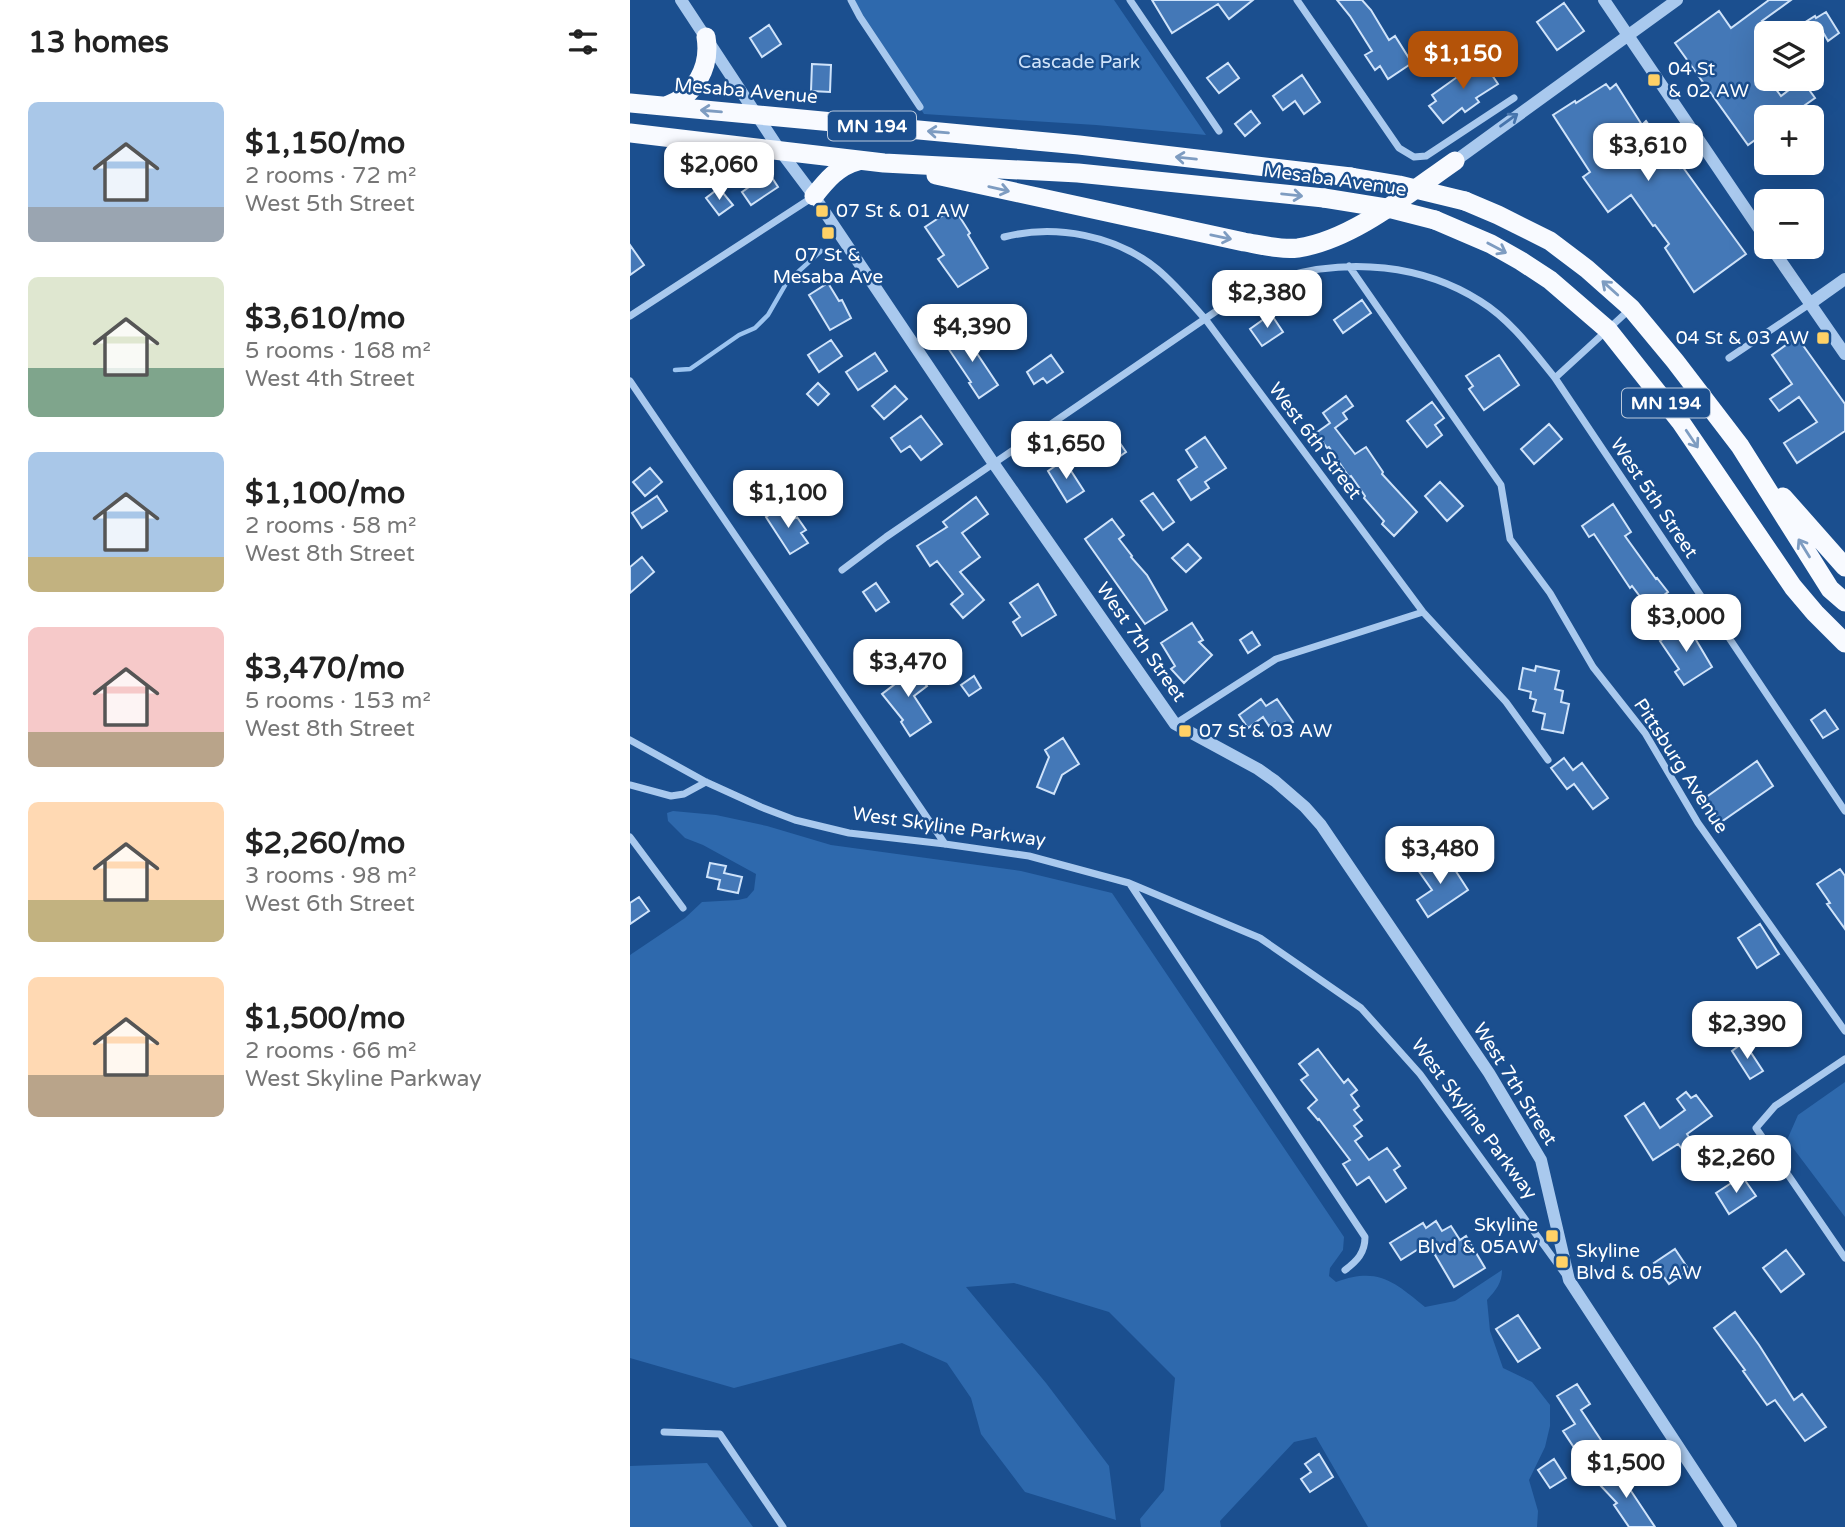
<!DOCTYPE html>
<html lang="en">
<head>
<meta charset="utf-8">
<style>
	body { margin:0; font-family:"Varela Round",sans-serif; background:#f6f6f6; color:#222; height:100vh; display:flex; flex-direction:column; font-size:26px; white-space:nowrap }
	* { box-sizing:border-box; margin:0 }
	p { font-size:23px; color:#767676 }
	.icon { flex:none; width:38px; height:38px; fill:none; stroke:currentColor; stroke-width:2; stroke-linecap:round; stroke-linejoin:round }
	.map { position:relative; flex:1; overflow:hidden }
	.sheet { display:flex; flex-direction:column; background:#fff; width:630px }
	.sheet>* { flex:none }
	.buttons { position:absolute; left:1124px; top:21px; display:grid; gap:14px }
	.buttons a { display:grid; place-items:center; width:70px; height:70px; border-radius:10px; background:#fff; box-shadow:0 7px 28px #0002; font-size:35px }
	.price { position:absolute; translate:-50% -60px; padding:0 16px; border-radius:14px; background:#fff; color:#222; font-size:23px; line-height:46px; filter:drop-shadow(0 2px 4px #0008) }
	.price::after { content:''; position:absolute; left:50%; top:42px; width:21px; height:16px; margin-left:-10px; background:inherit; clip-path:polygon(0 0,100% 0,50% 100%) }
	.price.selected { background:#b45309; color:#fff }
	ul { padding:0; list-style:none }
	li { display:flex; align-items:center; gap:21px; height:175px; padding:0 28px }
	li span { display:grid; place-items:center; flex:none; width:196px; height:140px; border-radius:10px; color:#555 }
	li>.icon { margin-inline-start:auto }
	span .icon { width:84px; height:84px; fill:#fffc; stroke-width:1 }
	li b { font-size:30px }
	h2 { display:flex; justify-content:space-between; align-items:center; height:84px; padding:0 28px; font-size:30px }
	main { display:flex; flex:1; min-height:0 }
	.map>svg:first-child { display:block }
</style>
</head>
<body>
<main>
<section class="sheet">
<h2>13 homes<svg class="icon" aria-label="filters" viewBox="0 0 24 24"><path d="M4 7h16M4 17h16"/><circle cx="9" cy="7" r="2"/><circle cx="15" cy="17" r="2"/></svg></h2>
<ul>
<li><span style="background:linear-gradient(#a9c7e8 75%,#9aa5b1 0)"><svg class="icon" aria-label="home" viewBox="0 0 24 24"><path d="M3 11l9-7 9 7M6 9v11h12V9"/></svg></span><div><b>$1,150/mo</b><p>2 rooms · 72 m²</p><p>West 5th Street</p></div></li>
<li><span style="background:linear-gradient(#dfe7d0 65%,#7fa58c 0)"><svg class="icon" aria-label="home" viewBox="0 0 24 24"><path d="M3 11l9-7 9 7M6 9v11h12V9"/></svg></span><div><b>$3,610/mo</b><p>5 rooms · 168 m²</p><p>West 4th Street</p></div></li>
<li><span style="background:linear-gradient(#a9c7e8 75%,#c2b280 0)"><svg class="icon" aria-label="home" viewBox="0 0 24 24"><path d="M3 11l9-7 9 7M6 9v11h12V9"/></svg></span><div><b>$1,100/mo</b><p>2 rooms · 58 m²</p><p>West 8th Street</p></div></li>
<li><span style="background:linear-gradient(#f6c9c9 75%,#b9a48a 0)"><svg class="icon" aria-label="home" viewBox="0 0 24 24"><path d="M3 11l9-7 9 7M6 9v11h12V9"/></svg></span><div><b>$3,470/mo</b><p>5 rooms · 153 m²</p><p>West 8th Street</p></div></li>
<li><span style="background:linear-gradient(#ffd9b3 70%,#c2b280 0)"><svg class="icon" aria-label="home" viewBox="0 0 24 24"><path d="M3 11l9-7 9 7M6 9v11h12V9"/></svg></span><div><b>$2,260/mo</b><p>3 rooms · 98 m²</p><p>West 6th Street</p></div></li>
<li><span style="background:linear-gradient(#ffd9b3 70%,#b9a48a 0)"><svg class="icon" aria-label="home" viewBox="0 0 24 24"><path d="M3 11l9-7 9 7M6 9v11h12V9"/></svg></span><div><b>$1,500/mo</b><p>2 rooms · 66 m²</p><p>West Skyline Parkway</p></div></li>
</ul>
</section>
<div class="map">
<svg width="1215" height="1527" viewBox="0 0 1215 1527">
	<rect width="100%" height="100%" fill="#1b4f8f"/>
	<path fill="#2e69ad" d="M 224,0 L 484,0 L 576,135 L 466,125 L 294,114 L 228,9 Z
		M 43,811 L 86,815 L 137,826 L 201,845 L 391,871 L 482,893 L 714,1237 L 713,1250 L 700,1268 L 699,1276 L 706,1282 C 748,1267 763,1281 795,1307 L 825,1301 L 872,1270 C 872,1283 866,1290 857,1300 L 860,1331 L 873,1368 L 902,1382 L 920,1405 L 920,1426 L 915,1447 L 899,1480 L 908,1511 L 907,1527 L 738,1527 L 686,1437 L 664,1442 L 590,1521 L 591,1527 L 511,1527 L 510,1519 L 534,1490 L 545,1378 L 479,1312 L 384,1283 L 336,1287 L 416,1383 L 479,1466 L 486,1520 L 395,1492 L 351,1434 L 341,1398 L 317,1363 L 272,1343 L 104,1388 L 0,1358 L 0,955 L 55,918 L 72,902 L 108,900 L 117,898 L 124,890 L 126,874 L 73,845 L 55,838 L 38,821 L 37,813 Z
		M 1215,1082 L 1215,1217 L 1157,1140 L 1168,1115 Z
		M 77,1463 L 123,1527 L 0,1527 L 0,1466 Z"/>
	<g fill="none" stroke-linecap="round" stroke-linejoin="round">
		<path stroke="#9cc4f0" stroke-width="4.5" d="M 45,370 L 60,369 L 109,335 L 125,328 L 138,315 L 157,282 L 191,251"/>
	</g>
	<path fill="#4478b7" stroke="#cfe3fa" stroke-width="2" d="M 522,0 L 623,0 L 599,19 L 588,4 L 542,33 Z
		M 707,0 L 732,0 L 741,10 L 759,40 L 765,36 L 782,63 L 758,79 L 750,66 L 745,70 L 735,55 L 742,51 L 720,16 Z
		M 1139,0 L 1161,0 L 1132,21 L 1136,26 L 1136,79 L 1138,79 L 1151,96 L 1172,80 L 1185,98 L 1158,117 L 1136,117 L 1136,132 L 1118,145 L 1045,43 L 1089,11 L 1101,28 Z
		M 934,3 L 954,31 L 927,50 L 907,22 Z
		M 1196,12 L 1209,33 L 1198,41 L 1194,34 L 1181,43 L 1181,33 L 1158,33 L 1185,16 L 1186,18 Z
		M 139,25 L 151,44 L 132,57 L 120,38 Z
		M 850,57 L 868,84 L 846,98 L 849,102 L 835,112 L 832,108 L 813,123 L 799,106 L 806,101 L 802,95 L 837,70 L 835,66 Z
		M 598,63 L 609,78 L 589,93 L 577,78 Z
		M 182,64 L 201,65 L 200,92 L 181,91 Z
		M 672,75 L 690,102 L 674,114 L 665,101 L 653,110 L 643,96 Z
		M 976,84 L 980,89 L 986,84 L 1012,125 L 1016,121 L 1050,168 L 1052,166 L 1116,254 L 1064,292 L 1035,248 L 1039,244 L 1025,225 L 1023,226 L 1001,195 L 978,212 L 953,177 L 960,172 L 923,115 L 945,101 L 946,103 Z
		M 621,111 L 630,123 L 615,136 L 605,124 Z
		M 139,173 L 148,187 L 121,205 L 112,192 Z
		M 89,188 L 103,205 L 89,215 L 76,198 Z
		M 324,208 L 340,233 L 338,235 L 358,268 L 328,287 L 308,259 L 314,255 L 295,227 Z
		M 0,245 L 14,265 L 0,275 Z
		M 198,283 L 209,301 L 212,300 L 221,318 L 200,330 L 179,295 Z
		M 732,300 L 741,313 L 713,333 L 704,320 Z
		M 641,314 L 653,332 L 632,346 L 620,329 Z
		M 335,330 L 345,344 L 342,346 L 368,385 L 349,398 L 339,383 L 341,382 L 316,345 Z
		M 1167,337 L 1215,404 L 1215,431 L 1167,463 L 1154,443 L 1187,422 L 1169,397 L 1149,411 L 1140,399 L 1162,384 L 1142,355 Z
		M 201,340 L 212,356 L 189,372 L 178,355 Z
		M 245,353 L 257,371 L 228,390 L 216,372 Z
		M 421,355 L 433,372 L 417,383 L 413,378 L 404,384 L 397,372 Z
		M 869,355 L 889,385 L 854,410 L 839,389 L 843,386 L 836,376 Z
		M 188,383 L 199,394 L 188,405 L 177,394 Z
		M 265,386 L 277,399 L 254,419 L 242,406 Z
		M 716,396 L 723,406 L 713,413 L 717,419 L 705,428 L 725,454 L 736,447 L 753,472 L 752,474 L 787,512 L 764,536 L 752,524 L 754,521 L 734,498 L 735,496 L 721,476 L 719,477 L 699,447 L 697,448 L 686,433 L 700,423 L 693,413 Z
		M 802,402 L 814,418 L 805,425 L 812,435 L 797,447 L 777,421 Z
		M 291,416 L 312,444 L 291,460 L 280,446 L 271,452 L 261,438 Z
		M 919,424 L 932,439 L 904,464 L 891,449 Z
		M 483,433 L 496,452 L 480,463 L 467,444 Z
		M 575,437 L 596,468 L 575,482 L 579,488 L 561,500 L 548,480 L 567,467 L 556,450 Z
		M 434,460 L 454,491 L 437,502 L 418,471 Z
		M 20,468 L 32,482 L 15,496 L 3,482 Z
		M 810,482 L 833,506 L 817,521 L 795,496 Z
		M 523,493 L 544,522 L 533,530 L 511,501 Z
		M 27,496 L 37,511 L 12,528 L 2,513 Z
		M 346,497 L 358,514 L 332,533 L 350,557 L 330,572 L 354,600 L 333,618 L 321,604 L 333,594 L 307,561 L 300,566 L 287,546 L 317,527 L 313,522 Z
		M 983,504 L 1001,532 L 995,536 L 1026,579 L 1027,578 L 1038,592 L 1018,607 L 1002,586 L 1000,588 L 964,534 L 959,537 L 952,526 Z
		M 151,507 L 160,521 L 167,517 L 176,530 L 171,533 L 178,543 L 160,554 L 136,517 Z
		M 482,519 L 494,535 L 489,539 L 502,556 L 501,557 L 517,575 L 537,610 L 515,624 L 455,539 Z
		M 558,544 L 571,558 L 556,572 L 542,558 Z
		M 12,557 L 24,572 L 0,593 L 0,567 Z
		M 246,583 L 259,602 L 246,611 L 233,592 Z
		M 408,584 L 426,615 L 392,636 L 383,622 L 390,617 L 380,603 Z
		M 562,623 L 573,640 L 569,642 L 582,655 L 554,683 L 541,669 L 545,666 L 531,643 Z
		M 1056,623 L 1082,667 L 1054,685 L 1045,672 L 1049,669 L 1030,641 Z
		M 622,632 L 630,645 L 618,653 L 610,640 Z
		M 278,663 L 297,686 L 284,696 L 301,722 L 280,736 L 271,722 L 273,720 L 252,694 L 265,684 L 260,678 Z
		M 906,666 L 929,671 L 925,689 L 933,691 L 931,702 L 939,704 L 933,733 L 912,729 L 915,714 L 903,711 L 906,700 L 900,698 L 901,692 L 889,689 L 893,668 L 905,671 Z
		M 344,676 L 351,688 L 339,696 L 331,685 Z
		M 631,699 L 636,706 L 647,699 L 663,722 L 651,731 L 645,722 L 639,726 L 633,717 L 618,728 L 609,715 Z
		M 1195,710 L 1208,729 L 1193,738 L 1181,720 Z
		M 433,738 L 449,764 L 432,775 L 424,794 L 407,787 L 419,757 L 415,750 Z
		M 934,758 L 943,770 L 952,763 L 978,798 L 963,809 L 944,784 L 937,789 L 921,768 Z
		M 1127,761 L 1143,786 L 1091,822 L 1075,798 Z
		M 809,856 L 815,865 L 820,862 L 838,890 L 798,917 L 787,900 L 802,890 L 788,870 Z
		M 80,863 L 96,866 L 94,873 L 112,877 L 108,893 L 88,889 L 90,880 L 77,877 Z
		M 1210,869 L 1215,876 L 1215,929 L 1197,904 L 1200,903 L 1187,884 Z
		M 9,897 L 19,911 L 0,924 L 0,903 Z
		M 1130,924 L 1149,954 L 1127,968 L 1108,938 Z
		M 1114,1042 L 1133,1071 L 1120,1079 L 1102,1051 Z
		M 688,1049 L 714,1083 L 718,1079 L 727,1090 L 721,1095 L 729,1106 L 724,1110 L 732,1120 L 724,1126 L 732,1136 L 725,1141 L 739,1160 L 757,1148 L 770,1166 L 764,1170 L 776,1188 L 756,1202 L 739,1177 L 727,1185 L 713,1164 L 720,1160 L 689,1119 L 688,1120 L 678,1108 L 687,1100 L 671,1080 L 678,1075 L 669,1064 Z
		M 1056,1092 L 1061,1098 L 1066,1095 L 1082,1116 L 1057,1134 L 1062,1142 L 1052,1149 L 1048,1144 L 1023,1160 L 995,1116 L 1014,1103 L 1030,1128 L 1055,1110 L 1047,1099 Z
		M 1112,1176 L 1126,1196 L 1099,1214 L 1086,1193 Z
		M 806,1221 L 812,1231 L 821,1226 L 830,1240 L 836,1236 L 855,1268 L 824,1287 L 798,1243 L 771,1260 L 760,1243 L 793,1223 L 796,1228 Z
		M 1045,1249 L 1059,1270 L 1039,1284 L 1024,1263 Z
		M 1156,1250 L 1174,1274 L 1151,1292 L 1133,1268 Z
		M 1105,1312 L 1129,1345 L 1164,1400 L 1172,1394 L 1196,1427 L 1175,1441 L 1145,1400 L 1137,1405 L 1113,1371 L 1115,1370 L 1084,1328 Z
		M 888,1315 L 910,1348 L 888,1362 L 866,1329 Z
		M 947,1384 L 960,1404 L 951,1410 L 977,1449 L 955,1464 L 933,1431 L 945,1424 L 927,1396 Z
		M 689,1454 L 703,1477 L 680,1492 L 671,1479 L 681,1472 L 675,1464 Z
		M 924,1459 L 936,1478 L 920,1488 L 908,1470 Z
		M 990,1467 L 1002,1480 L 997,1485 L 1025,1527 L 999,1527 L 984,1505 L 987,1503 L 970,1485 Z"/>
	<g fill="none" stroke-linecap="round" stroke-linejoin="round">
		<path stroke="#a9c9ee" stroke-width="7" d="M 221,0 L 230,17 L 290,107
			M 500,0 L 589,131
			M 667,0 L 769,148 L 784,157 L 796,156 L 884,98
			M 374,237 C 425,224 486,235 527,269 C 545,284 560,302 576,320 L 793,612 L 876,702 L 918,760
			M 719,266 L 871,485 L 880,539 L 920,593 L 963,667 L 1015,733 L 1068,823 L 1215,1031
			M 0,316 L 183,197
			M 1099,358 L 1181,303
			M 925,378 L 999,310
			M 0,381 L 315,844
			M 212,570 L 256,537 L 604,299 C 620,291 636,282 653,277 C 719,258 792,264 850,301 C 881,320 903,351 925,378 L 1215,811
			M 545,724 L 646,659 L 793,612
			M 0,740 L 76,782 L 131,807 L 165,820 L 219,833 L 315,844 L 399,856 L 499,883 L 630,938 L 731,1008 L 790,1074 L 934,1273
			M 0,785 L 41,796 L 54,794 L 76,782
			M 0,837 L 53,908
			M 500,884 L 735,1237 C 735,1253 727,1261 715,1270
			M 1215,1059 L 1145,1106 L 1126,1128 L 1215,1258
			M 34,1432 L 90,1434 L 153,1527"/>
		<path stroke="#a9c9ee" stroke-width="12" d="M 51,0 L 151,152 L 184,196 L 364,464 L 545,724 L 628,769 L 645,781 L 675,807 L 691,825 L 859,1073 L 911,1160 L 939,1280 L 1101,1527
			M 974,0 L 1136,239
			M 825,161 L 1047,0
			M 1141,247 L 1215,354
			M 1181,303 L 1215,279"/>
		<path stroke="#f8faff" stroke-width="19" d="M 0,103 L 449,145 L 721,177
			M 36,106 C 65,96 81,67 76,37
			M 0,133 L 254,163 L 448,173 L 694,198
			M 306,175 L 614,242 C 632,245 651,250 668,248 C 723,240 780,192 825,161
			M 184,196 C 196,181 208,166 228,161
			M 835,201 L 868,215 L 920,241 L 957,269 L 1001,308 L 1045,361 L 1110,446 L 1200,589 L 1215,602
			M 805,220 L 861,244 L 891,261 L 920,280 L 978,330 L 1050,421 L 1163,587 L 1185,613 L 1215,643
			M 1153,497 L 1215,567"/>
		<path stroke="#f8faff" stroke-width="19" d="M 721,177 L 769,185 L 835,201
			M 694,198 L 762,209 L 805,220"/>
	</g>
	<defs><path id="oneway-shaft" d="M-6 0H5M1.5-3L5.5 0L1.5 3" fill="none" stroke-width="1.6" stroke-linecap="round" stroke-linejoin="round" transform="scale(1.75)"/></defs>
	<g stroke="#7e9cc1">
		<use href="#oneway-shaft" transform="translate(81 111) rotate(-175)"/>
		<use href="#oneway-shaft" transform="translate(308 132) rotate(-175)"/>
		<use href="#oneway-shaft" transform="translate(556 158) rotate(-174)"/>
		<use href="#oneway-shaft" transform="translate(369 189) rotate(13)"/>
		<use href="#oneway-shaft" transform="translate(662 195) rotate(6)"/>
		<use href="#oneway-shaft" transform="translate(591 237) rotate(12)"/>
		<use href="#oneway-shaft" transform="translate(867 248) rotate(28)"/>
		<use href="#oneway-shaft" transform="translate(980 288) rotate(-138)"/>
		<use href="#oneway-shaft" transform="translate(1062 439) rotate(56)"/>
		<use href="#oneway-shaft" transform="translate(1174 548) rotate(-122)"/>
	</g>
	<use stroke="#4674ac" href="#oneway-shaft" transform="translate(879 120) rotate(-36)"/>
	<g fill="#ffd166" stroke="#1b4f8f" stroke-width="2.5">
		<rect x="1017" y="73" width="14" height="14" rx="3.5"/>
		<rect x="185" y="204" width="14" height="14" rx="3.5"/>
		<rect x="191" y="226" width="14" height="14" rx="3.5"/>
		<rect x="1186" y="331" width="14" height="14" rx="3.5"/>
		<rect x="548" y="724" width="14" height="14" rx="3.5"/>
		<rect x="915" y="1229" width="14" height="14" rx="3.5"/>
		<rect x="925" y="1255" width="14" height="14" rx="3.5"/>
	</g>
	<g text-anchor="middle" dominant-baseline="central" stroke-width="5" stroke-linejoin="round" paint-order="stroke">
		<g fill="#1b4f8f" stroke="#bbcadd" stroke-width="2">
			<rect x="198" y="111.5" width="88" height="29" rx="5"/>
			<rect x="992" y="388.5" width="88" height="29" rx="5"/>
		</g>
		<g font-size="18" font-weight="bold" fill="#fff">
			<text x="242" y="126">MN 194</text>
			<text x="1036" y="403">MN 194</text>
		</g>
		<g font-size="19" fill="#cfe3fa" stroke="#1b4f8f">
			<text x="449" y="62">Cascade Park</text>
		</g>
		<g font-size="19" fill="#fff" stroke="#1b4f8f" text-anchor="start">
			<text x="1038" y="69">04 St<tspan x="1038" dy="22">&amp; 02 AW</tspan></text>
			<text x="206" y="211">07 St &amp; 01 AW</text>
			<text x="198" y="255" text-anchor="middle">07 St &amp;<tspan x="198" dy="22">Mesaba Ave</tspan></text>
			<text x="1179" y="338" text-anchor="end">04 St &amp; 03 AW</text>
			<text x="569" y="731">07 St &amp; 03 AW</text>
			<text x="908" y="1225" text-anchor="end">Skyline<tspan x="908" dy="22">Blvd &amp; 05AW</tspan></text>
			<text x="946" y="1251">Skyline<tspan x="946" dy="22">Blvd &amp; 05 AW</tspan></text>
		</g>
		<g font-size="19" fill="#fff" stroke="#1b4f8f">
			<text transform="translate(116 91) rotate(5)">Mesaba Avenue</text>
			<text transform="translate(705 180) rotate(8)">Mesaba Avenue</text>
			<text transform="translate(685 441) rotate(53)">West 6th Street</text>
			<text transform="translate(1024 498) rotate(56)">West 5th Street</text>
			<text transform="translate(511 642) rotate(55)">West 7th Street</text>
			<text transform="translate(1051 766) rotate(57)">Pittsburg Avenue</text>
			<text transform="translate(319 827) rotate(8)">West Skyline Parkway</text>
			<text transform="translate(885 1084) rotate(58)">West 7th Street</text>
			<text transform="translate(844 1119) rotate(53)">West Skyline Parkway</text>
		</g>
	</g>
</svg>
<div class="buttons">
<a><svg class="icon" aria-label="layers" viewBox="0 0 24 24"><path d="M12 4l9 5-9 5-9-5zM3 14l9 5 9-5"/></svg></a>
<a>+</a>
<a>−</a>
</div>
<b class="price selected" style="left:833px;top:91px">$1,150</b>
<b class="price" style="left:1018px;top:183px">$3,610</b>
<b class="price" style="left:89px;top:202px">$2,060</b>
<b class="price" style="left:637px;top:330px">$2,380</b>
<b class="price" style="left:342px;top:364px">$4,390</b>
<b class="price" style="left:436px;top:481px">$1,650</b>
<b class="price" style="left:158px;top:530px">$1,100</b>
<b class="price" style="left:1056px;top:654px">$3,000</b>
<b class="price" style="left:278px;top:699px">$3,470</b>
<b class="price" style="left:810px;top:886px">$3,480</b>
<b class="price" style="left:1117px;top:1061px">$2,390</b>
<b class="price" style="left:1106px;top:1195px">$2,260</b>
<b class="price" style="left:996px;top:1500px">$1,500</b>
</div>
</main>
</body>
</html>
